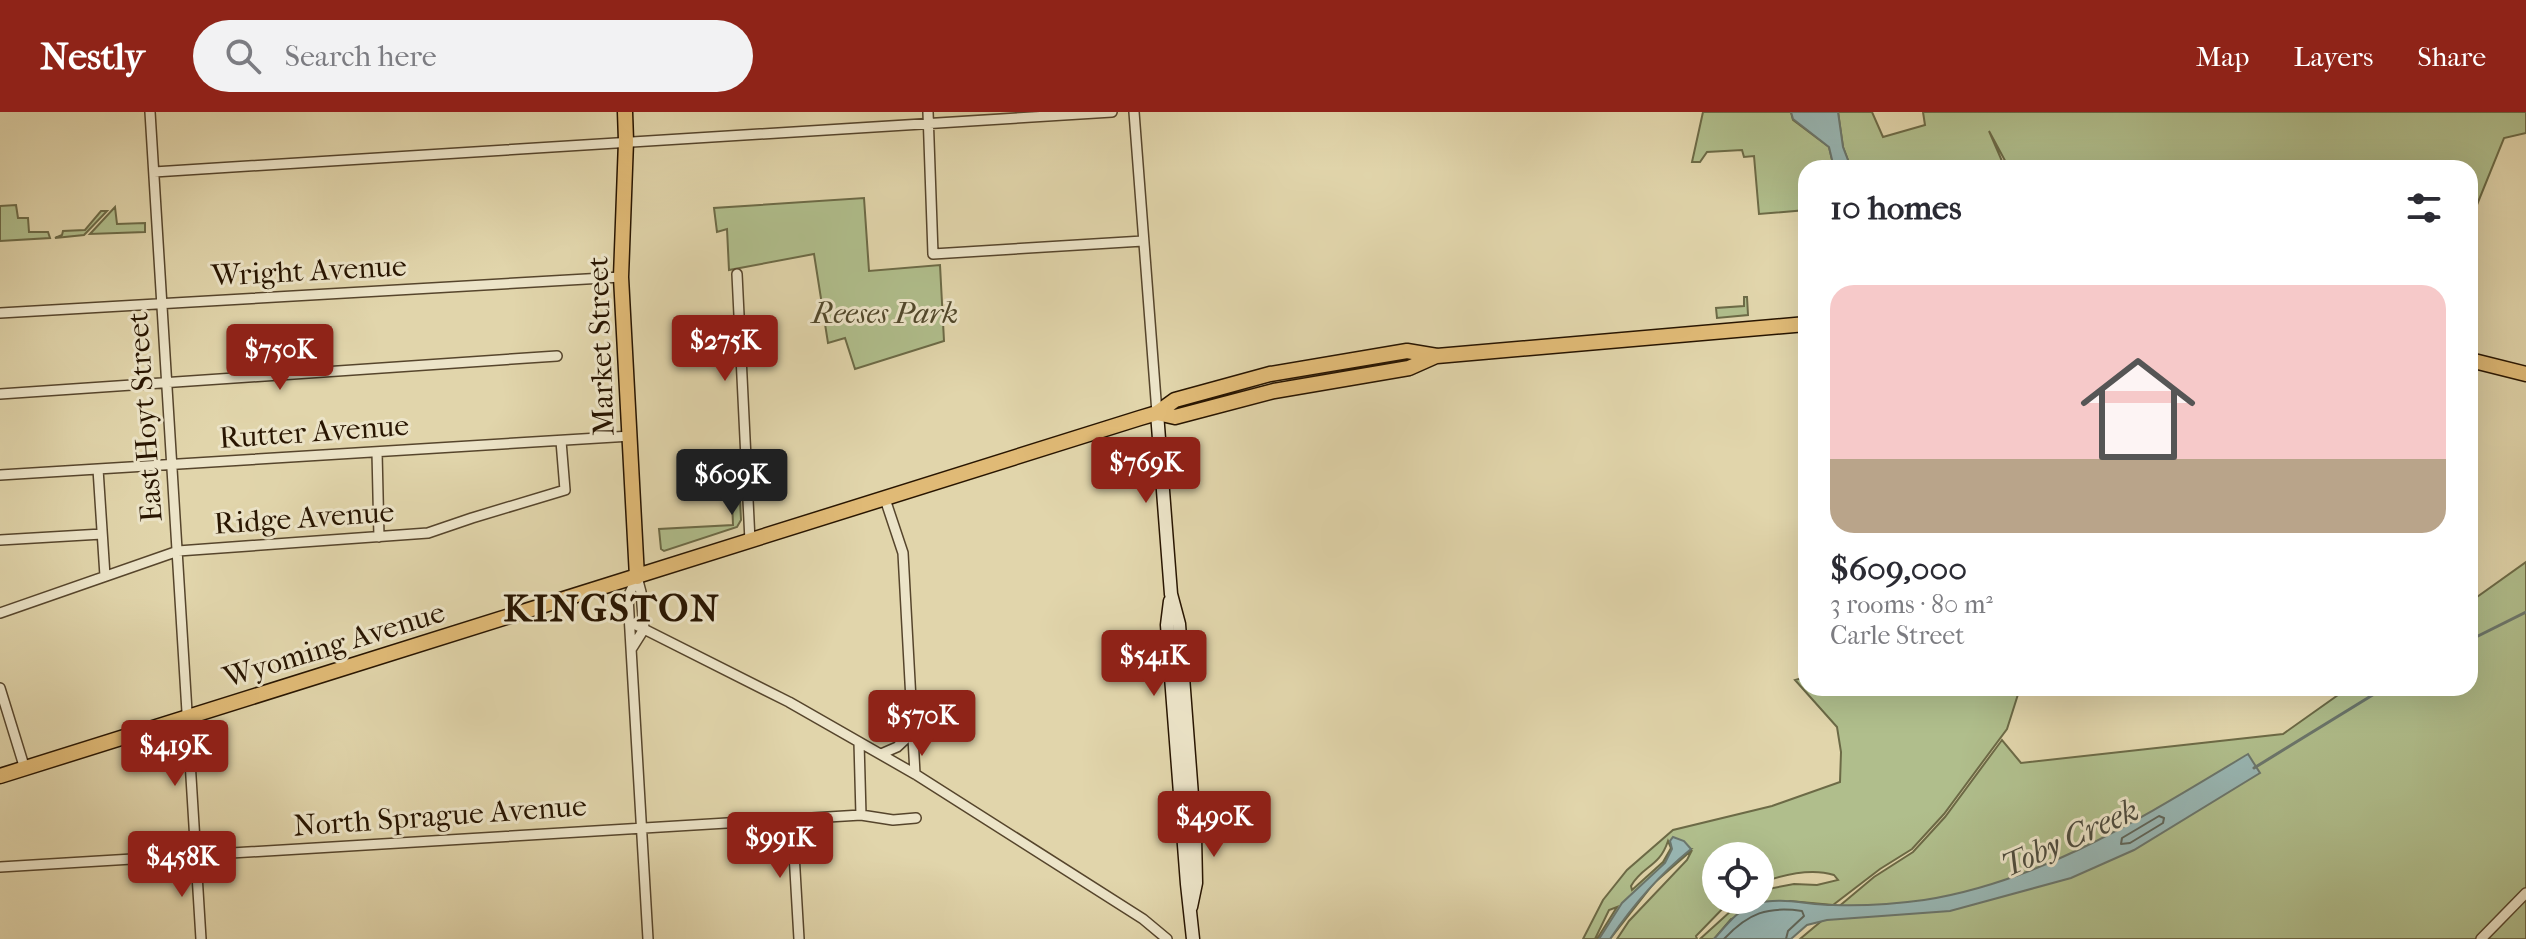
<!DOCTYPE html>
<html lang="en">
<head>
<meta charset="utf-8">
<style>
	body { margin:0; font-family:"IM FELL French Canon",serif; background:#f2f2f3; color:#2b2b33; height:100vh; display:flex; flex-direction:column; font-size:30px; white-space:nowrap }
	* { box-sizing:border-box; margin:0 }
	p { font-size:26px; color:#7c7c81 }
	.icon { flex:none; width:44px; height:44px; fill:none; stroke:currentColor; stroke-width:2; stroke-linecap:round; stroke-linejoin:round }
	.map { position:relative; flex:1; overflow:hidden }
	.side { position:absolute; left:1798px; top:48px; width:680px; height:536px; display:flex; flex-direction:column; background:#fff; border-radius:24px; box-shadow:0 8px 32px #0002 }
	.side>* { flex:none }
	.tools { position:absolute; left:1702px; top:730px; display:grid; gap:16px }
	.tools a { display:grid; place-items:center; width:72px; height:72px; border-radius:50%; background:#fff; box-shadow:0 8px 32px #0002; font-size:40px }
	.price { position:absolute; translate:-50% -68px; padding:0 18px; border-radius:8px; background:#8f2418; color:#fff; font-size:26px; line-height:52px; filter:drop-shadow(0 2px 4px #0008) }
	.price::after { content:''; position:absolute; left:50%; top:48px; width:24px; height:18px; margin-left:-12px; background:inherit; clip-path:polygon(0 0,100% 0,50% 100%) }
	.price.on { background:#222; color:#fff }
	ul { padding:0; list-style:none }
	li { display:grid; align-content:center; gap:16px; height:424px; padding:0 32px }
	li+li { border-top:2px solid #e1e1e2 }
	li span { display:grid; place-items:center; height:248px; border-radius:24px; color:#555 }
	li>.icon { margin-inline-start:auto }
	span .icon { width:144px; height:144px; fill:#fffc; stroke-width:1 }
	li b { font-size:34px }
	h2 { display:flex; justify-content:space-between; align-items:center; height:96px; padding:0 32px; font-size:34px }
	header { display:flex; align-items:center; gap:48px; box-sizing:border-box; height:112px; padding:0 40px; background:#8f2418; color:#fff }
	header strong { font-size:38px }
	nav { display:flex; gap:44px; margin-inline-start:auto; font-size:28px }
	.search { width:560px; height:72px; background:#f2f2f3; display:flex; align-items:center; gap:20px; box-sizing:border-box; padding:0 28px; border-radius:44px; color:#7c7c81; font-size:30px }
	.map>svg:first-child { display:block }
</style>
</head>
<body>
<header>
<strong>Nestly</strong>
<div class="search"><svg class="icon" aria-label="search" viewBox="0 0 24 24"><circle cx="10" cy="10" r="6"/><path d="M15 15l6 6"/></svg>Search here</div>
<nav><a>Map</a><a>Layers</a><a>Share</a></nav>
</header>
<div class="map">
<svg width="2526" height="827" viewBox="0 0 2526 827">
	<rect width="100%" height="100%" fill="#e1d5ab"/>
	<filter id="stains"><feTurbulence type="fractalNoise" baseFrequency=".0025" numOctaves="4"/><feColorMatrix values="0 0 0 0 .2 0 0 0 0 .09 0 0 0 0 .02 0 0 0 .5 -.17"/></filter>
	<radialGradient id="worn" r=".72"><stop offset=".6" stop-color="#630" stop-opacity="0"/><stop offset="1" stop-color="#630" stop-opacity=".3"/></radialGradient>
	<path fill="#b0be8c" stroke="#6c6a46" stroke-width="2" fill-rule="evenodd" d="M 1703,0 L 1791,0 L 1793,8 L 1829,35 L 1834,56 L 1806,56 L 1806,98 L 1759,102 L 1754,44 L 1744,45 L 1742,38 L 1707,40 L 1700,50 L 1692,50 Z
		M 1838,0 L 1872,0 L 1883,25 L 1925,13 L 1923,0 L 2526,0 L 2526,21 L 2504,26 L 2470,110 L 2470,56 L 2009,56 L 1989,19 L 2005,56 L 1851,56 L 1843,35 Z
		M 864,86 L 869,159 L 940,153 L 944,229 L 855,257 L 845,226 L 828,231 L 814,142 L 729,158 L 727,117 L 717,120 L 714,96 Z
		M 16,93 L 18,106 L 28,106 L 29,120 L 48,120 L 50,126 L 0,129 L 0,94 Z
		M 115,95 L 117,112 L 145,111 L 145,120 L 90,122 Z
		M 101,99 L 107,99 L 84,123 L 55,126 L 62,123 L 63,119 L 85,118 Z
		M 1744,185 L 1747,185 L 1748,203 L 1717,206 L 1716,196 L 1744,194 Z
		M 735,385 L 740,388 L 741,408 L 737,415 L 664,439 L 661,437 L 659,417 L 733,413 L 732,386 Z
		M 2526,450 L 2526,827 L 1800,827 L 1874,765 L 1913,740 L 1945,705 L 2002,628 L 2021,651 L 2283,622 L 2348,576 L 2470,576 L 2470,490 Z
		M 1806,565 L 1806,576 L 2020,576 L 2007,617 L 1944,702 L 1912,737 L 1880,757 L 1833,793 L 1790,789 L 1731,807 L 1714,827 L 1700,827 L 1743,788 L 1760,788 L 1760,779 L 1763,778 L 1794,772 L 1817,773 L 1838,768 L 1834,763 C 1812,756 1782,763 1760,771 L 1760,744 L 1716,744 L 1716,788 L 1731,788 L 1696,824 L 1697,827 L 1617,827 L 1629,809 L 1687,748 L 1692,738 L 1654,771 L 1610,827 C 1633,793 1658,763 1691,737 L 1673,736 L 1665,751 L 1599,827 L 1597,827 L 1617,795 L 1609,798 L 1595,827 L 1583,827 L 1603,788 L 1627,758 L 1673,718 L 1772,694 L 1840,670 L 1841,640 L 1837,615 L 1795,568 ZM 1668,729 L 1671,736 L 1663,750 L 1632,778 L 1631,774 C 1643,753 1659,756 1668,729 Z"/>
	<path fill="#98b6b3" stroke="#6b766c" stroke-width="2" d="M 1791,0 L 1838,0 L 1843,35 L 1851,56 L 1834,56 L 1829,35 L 1793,7 Z
		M 2248,642 L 2260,661 L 2134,738 L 2071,766 L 1950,799 L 1827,808 L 1807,813 L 1791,827 L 1714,827 C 1725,815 1738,797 1755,792 C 1780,784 1808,793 1833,793 C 1862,794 1895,792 1924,788 C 2044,769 2146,703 2248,642 Z
		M 1673,725 L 1684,729 L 1691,737 C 1659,763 1633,793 1610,827 L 1599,827 L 1622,791 L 1665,751 L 1672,737 L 1670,729 Z"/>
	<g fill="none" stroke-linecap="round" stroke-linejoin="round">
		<path stroke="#60665a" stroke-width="2" d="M 2159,704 L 2164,706 L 2163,711 L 2130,731 L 2121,732 L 2122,726 Z
			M 1724,827 C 1748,801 1768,794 1802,799 L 1804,804 L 1788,819 L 1786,827"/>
		<path stroke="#6b766c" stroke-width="3" d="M 2470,528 L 2526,500
			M 2254,656 L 2384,576"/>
		<g stroke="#56452c" stroke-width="12">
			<path id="street" d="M 150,0 L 201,827
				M 928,0 L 933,142 L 1143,129
				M 1134,0 L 1157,301
				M 154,60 L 1112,0
				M 737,162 L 750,429
				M 0,201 L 621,165
				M 0,282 L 557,244
				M 377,340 L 379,425
				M 98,357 L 105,464
				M 0,363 L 631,324
				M 885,387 L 903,441 L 915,662
				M 0,428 L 102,422
				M 637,465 L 628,485 L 648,827
				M 0,501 L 178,439 L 428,421 L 472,406 L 565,378 L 561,329
				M 630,510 L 789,590 L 915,662 L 1143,807 L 1167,827
				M 632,536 L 644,517 L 641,480 L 637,465
				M 0,576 L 25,657
				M 859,630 L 861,703
				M 881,642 L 897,635 L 913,620
				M 792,707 L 799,827
				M 0,755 L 861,703 L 893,708 L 916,706
				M 2481,827 L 2526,781"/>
		</g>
		<g stroke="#281501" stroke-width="15">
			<path id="secondary" d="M 1157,301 L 1171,482 L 1179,512 L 1195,723 L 1196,771 L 1191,795
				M 1170,489 L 1167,513 L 1187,772 L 1193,827"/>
		</g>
		<g stroke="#281501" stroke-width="17">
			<path id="primary" d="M 625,0 L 626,29 L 621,165 L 637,465
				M 2470,248 L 2526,262
				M 1157,301 L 1175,305 L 1274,279 L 1409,256 L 1436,244
				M 0,664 L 1140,306 L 1157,301 L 1175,288 L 1270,262 L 1407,239 L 1437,244 L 1806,212"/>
		</g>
		<use href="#street" stroke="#ece4c8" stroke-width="9"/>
		<use href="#secondary" stroke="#ece4c8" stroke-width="12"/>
		<use href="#primary" stroke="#e0ba76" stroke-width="14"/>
	</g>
	<g text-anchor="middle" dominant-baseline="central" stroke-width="6" stroke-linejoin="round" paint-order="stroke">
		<g font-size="30" fill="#281501" stroke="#ece4c8">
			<text transform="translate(309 159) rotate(-3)">Wright Avenue</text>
			<text transform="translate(601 234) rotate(-92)">Market Street</text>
			<text transform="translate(145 305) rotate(-94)">East Hoyt Street</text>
			<text transform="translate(314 320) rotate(-4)">Rutter Avenue</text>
			<text transform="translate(304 406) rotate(-4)">Ridge Avenue</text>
			<text transform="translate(334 533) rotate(-17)">Wyoming Avenue</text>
			<text transform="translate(440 704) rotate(-4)">North Sprague Avenue</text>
		</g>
		<g font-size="30" font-style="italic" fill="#51482b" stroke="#ece4c8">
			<text x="885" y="201">Reeses Park</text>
		</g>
		<g font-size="32" font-style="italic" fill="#4f4d3f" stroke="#ece4c8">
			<text transform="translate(2070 726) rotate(-24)">Toby Creek</text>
		</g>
		<g font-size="38" font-weight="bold" letter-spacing="2" fill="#281501" stroke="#ece4c8">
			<text x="612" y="496">KINGSTON</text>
		</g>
	</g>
	<rect width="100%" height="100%" filter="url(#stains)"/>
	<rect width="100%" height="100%" fill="url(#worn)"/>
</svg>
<div class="tools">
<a><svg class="icon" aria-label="locate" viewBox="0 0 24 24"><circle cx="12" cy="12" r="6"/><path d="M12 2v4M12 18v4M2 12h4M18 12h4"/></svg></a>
</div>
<b class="price" style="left:725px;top:271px">$275K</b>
<b class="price" style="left:280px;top:280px">$750K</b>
<b class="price" style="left:1146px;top:393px">$769K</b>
<b class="price on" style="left:732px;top:405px">$609K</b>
<b class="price" style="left:1154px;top:586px">$541K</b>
<b class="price" style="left:922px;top:646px">$570K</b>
<b class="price" style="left:175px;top:676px">$419K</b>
<b class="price" style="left:1214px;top:747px">$490K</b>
<b class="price" style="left:780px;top:768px">$991K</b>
<b class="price" style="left:182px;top:787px">$458K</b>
<section class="side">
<h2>10 homes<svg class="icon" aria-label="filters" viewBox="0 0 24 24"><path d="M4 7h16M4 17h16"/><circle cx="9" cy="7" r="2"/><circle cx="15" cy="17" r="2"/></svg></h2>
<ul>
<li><span style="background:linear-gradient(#f6c9c9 70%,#b9a48a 0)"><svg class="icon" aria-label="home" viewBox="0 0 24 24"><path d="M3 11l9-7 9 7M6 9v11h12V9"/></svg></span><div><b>$609,000</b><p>3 rooms · 80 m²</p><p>Carle Street</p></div></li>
</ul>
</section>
</div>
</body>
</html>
